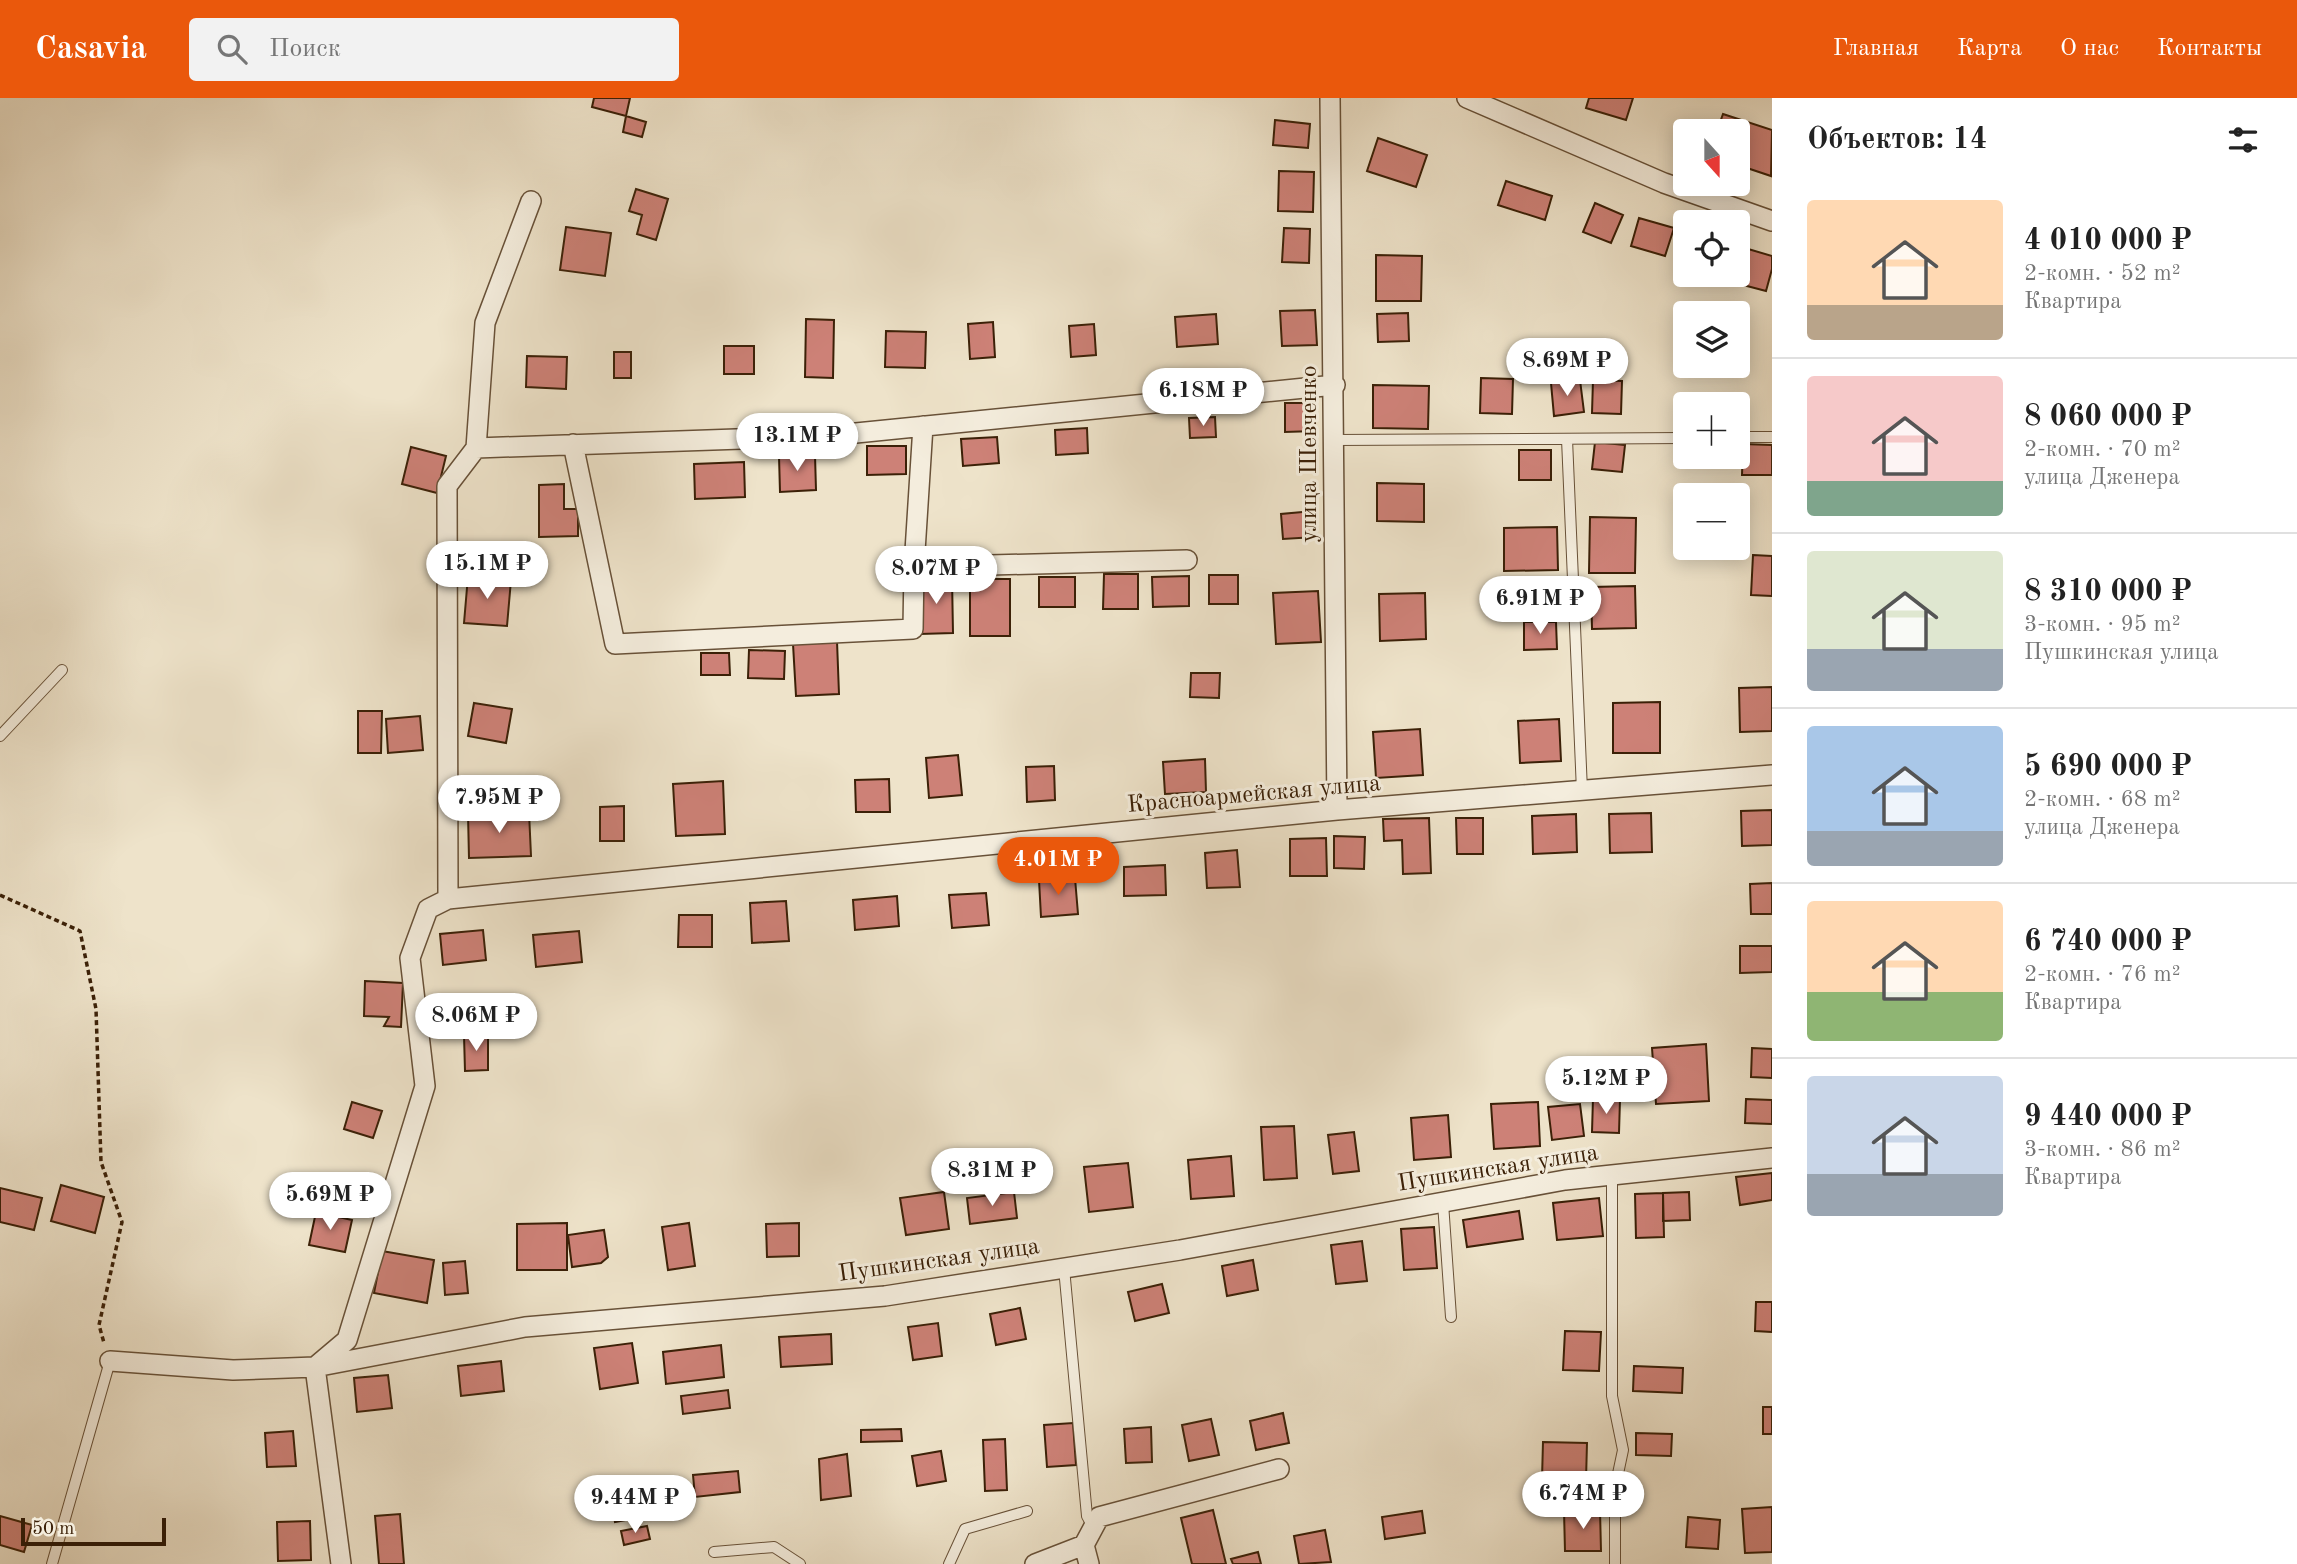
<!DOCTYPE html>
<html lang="ru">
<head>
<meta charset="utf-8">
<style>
	body { margin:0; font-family:"Old Standard TT",serif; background:#f2f2f2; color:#222; height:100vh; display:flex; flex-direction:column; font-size:26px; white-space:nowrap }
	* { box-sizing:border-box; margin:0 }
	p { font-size:23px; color:#767676 }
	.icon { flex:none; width:38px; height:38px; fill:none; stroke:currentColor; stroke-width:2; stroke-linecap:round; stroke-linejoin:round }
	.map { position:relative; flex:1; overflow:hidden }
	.side { display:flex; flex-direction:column; background:#fff; width:525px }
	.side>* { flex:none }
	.needle { width:46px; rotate:159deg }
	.controls { position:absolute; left:1673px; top:21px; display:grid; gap:14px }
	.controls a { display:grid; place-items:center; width:77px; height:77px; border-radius:7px; background:#fff; box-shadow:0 4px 18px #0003; font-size:35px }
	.scale { position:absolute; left:21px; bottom:18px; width:145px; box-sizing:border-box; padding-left:7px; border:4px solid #3b2007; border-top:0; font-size:19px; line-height:24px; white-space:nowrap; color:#3b2007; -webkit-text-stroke:5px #f4eddd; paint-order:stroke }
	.price { position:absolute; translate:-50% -60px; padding:0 16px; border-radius:24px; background:#fff; color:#222; font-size:23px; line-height:46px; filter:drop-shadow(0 2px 4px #0008) }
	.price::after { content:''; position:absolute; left:50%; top:42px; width:21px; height:16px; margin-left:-10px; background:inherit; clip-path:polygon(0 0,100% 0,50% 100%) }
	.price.current { background:#ea580c; color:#fff }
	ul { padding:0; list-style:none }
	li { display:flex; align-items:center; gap:21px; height:175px; padding:0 35px }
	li+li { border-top:2px solid #e0e0e0 }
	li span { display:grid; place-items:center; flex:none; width:196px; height:140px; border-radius:7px; color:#555 }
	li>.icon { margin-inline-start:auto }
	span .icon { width:84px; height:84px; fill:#fffc; stroke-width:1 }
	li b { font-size:30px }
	h2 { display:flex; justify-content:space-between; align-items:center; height:84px; padding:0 35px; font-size:30px }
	header { display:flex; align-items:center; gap:42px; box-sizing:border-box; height:98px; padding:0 35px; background:#ea580c; color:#fff }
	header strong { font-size:33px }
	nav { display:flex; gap:38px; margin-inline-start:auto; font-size:24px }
	.search { width:490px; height:63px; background:#f2f2f2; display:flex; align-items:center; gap:18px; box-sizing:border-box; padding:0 24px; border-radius:7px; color:#767676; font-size:26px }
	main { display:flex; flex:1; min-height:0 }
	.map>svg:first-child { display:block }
</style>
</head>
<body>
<header>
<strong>Casavia</strong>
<div class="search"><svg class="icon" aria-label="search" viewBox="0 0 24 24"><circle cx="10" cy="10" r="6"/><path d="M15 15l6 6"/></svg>Поиск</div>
<nav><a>Главная</a><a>Карта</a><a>О нас</a><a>Контакты</a></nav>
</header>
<main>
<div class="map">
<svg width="1772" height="1466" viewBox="0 0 1772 1466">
	<rect width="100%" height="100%" fill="#eee3ca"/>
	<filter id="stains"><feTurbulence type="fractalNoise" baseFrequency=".00286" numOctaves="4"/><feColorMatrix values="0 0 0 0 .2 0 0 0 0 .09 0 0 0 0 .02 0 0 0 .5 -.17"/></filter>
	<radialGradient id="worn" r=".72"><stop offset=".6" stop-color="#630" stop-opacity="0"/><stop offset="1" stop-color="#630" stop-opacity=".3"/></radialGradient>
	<path fill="#cd8177" stroke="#3b2007" stroke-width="2" d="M 594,0 L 630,0 L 626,18 L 592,9 Z
		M 1589,0 L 1633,0 L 1626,22 L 1586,10 Z
		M 1723,16 L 1772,32 L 1771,78 L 1738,67 L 1738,33 L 1717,33 Z
		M 626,18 L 646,24 L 642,39 L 623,34 Z
		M 1275,22 L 1310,26 L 1308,50 L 1273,47 Z
		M 1378,40 L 1427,57 L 1416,89 L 1367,73 Z
		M 1279,73 L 1314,74 L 1313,114 L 1278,113 Z
		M 1506,83 L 1552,98 L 1545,122 L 1498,107 Z
		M 636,91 L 668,101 L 656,142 L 637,136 L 642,117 L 629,113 Z
		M 1595,105 L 1623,117 L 1611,145 L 1583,134 Z
		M 1639,120 L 1674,130 L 1665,158 L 1631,148 Z
		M 566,129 L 611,135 L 605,178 L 560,172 Z
		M 1284,130 L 1310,131 L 1309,165 L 1282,164 Z
		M 1738,148 L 1772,158 L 1772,171 L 1766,193 L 1724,182 L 1725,177 L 1738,177 Z
		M 1376,157 L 1422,158 L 1421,203 L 1376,203 Z
		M 1315,212 L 1317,247 L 1282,248 L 1280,213 Z
		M 1408,215 L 1409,243 L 1378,244 L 1377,216 Z
		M 1216,216 L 1218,246 L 1177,249 L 1175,219 Z
		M 806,221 L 834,222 L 833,280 L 805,279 Z
		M 993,224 L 995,259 L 970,261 L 968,226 Z
		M 1094,226 L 1096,257 L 1071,259 L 1069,228 Z
		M 886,233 L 926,234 L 925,270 L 885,269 Z
		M 724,248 L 754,248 L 754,276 L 724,276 Z
		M 614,254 L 631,254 L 631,280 L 614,280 Z
		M 527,258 L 567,259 L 566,291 L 526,289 Z
		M 1481,280 L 1513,281 L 1512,316 L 1480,315 Z
		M 1580,282 L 1584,314 L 1554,318 L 1551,285 Z
		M 1593,282 L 1622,283 L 1621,316 L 1592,315 Z
		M 1373,287 L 1429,288 L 1428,331 L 1373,330 Z
		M 1285,305 L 1315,305 L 1315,333 L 1285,334 Z
		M 1215,319 L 1216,339 L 1190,340 L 1189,320 Z
		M 1087,330 L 1088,355 L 1056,357 L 1055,332 Z
		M 997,339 L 999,365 L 963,368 L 961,341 Z
		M 1595,344 L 1625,347 L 1622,374 L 1592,371 Z
		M 1743,346 L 1772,347 L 1772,377 L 1742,377 Z
		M 867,348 L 906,348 L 906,376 L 867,377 Z
		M 411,349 L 446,358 L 437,395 L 402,386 Z
		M 1519,352 L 1551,352 L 1551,382 L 1519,382 Z
		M 815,357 L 816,392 L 780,394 L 779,358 Z
		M 744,364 L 745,399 L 695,401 L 694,366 Z
		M 1377,385 L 1424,386 L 1424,424 L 1377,423 Z
		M 564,386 L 564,411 L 578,411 L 578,438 L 539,439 L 539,387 Z
		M 1313,413 L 1315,439 L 1283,441 L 1281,416 Z
		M 1590,419 L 1636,420 L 1635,475 L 1589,475 Z
		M 1557,429 L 1558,472 L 1504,473 L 1504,430 Z
		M 1753,457 L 1772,458 L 1772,498 L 1751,497 Z
		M 1104,476 L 1138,476 L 1138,511 L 1103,511 Z
		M 1209,477 L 1238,477 L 1238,506 L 1209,506 Z
		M 468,478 L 511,482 L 507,528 L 464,525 Z
		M 1189,478 L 1189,508 L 1153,509 L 1152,479 Z
		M 1039,479 L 1075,479 L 1075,509 L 1039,509 Z
		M 952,480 L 953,535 L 920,536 L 918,481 Z
		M 970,481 L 1010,481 L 1010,538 L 970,538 Z
		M 1635,488 L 1636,530 L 1592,531 L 1591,489 Z
		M 1318,493 L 1321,544 L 1276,546 L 1273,495 Z
		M 1425,495 L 1426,541 L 1380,543 L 1379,496 Z
		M 1524,524 L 1556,524 L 1557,551 L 1524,552 Z
		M 837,543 L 839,596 L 796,598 L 793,546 Z
		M 749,552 L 785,553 L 784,581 L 748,580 Z
		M 701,555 L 729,555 L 730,577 L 701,577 Z
		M 1191,575 L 1220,575 L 1219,600 L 1190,599 Z
		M 1772,589 L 1772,633 L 1740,634 L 1739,590 Z
		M 1660,604 L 1660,655 L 1613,655 L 1613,605 Z
		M 474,605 L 512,611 L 506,645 L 468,638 Z
		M 358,613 L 382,613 L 381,655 L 358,655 Z
		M 420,618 L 423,652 L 388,655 L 386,621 Z
		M 1559,621 L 1561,663 L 1520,665 L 1518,623 Z
		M 1420,631 L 1423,677 L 1376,680 L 1373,634 Z
		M 958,657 L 962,697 L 929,700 L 926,660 Z
		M 1205,661 L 1206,694 L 1165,696 L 1163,664 Z
		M 1054,668 L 1055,702 L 1027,704 L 1026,669 Z
		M 889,681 L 890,714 L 856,714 L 855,682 Z
		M 723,683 L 725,736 L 676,738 L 673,686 Z
		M 624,708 L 624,743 L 600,743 L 600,709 Z
		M 1772,712 L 1772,747 L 1742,748 L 1741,713 Z
		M 529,714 L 531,758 L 469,760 L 468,716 Z
		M 1651,715 L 1652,754 L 1610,755 L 1609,716 Z
		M 1576,716 L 1577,754 L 1533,756 L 1532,718 Z
		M 1429,720 L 1431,775 L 1403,776 L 1402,742 L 1384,743 L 1383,721 Z
		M 1456,720 L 1483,720 L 1483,756 L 1457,756 Z
		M 1334,738 L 1365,739 L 1364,771 L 1334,770 Z
		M 1326,740 L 1327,778 L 1290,778 L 1290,741 Z
		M 1237,752 L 1240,789 L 1207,790 L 1205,755 Z
		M 1165,767 L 1166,797 L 1124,798 L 1124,769 Z
		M 1075,780 L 1078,816 L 1041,819 L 1039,782 Z
		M 1772,785 L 1772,816 L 1751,816 L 1750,786 Z
		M 986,795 L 989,827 L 952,830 L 949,797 Z
		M 897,798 L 899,828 L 855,832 L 853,802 Z
		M 786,803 L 789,843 L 752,845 L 750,805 Z
		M 679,817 L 712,817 L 712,849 L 678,849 Z
		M 483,832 L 486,862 L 443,867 L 440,836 Z
		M 579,833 L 582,864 L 536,869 L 533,837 Z
		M 1740,848 L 1772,848 L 1772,874 L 1740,875 Z
		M 365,883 L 403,885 L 401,929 L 384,928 L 389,919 L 364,918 Z
		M 464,937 L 488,937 L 488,972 L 465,973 Z
		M 1706,946 L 1709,1003 L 1656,1006 L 1652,950 Z
		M 1752,950 L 1772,951 L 1772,980 L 1751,979 Z
		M 1593,1000 L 1620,1001 L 1619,1035 L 1592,1034 Z
		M 1746,1001 L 1772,1002 L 1772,1026 L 1745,1025 Z
		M 352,1004 L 382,1013 L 373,1040 L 344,1031 Z
		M 1538,1004 L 1540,1048 L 1494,1051 L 1491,1006 Z
		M 1580,1006 L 1584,1038 L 1552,1042 L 1548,1009 Z
		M 1448,1017 L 1451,1059 L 1414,1062 L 1411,1020 Z
		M 1294,1028 L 1297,1080 L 1264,1082 L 1261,1029 Z
		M 1354,1034 L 1359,1073 L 1333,1076 L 1328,1037 Z
		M 1231,1058 L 1234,1098 L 1191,1101 L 1188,1062 Z
		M 1128,1065 L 1133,1109 L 1089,1114 L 1084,1069 Z
		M 1772,1075 L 1772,1102 L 1740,1107 L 1736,1079 Z
		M 61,1087 L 104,1099 L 95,1135 L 51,1123 Z
		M 0,1090 L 42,1100 L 34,1132 L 0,1124 Z
		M 944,1094 L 949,1131 L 906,1137 L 900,1100 Z
		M 1014,1094 L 1017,1120 L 970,1126 L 967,1100 Z
		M 1689,1094 L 1690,1122 L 1663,1123 L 1663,1095 Z
		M 1663,1095 L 1664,1139 L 1636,1140 L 1635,1096 Z
		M 1599,1100 L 1603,1138 L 1557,1142 L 1553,1105 Z
		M 1519,1113 L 1523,1141 L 1467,1149 L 1463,1122 Z
		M 316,1114 L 352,1122 L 345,1154 L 309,1147 Z
		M 567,1125 L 567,1172 L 517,1172 L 517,1126 Z
		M 689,1125 L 695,1168 L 668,1172 L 662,1129 Z
		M 799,1125 L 799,1158 L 767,1159 L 766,1126 Z
		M 1434,1129 L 1437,1170 L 1404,1172 L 1401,1131 Z
		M 604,1132 L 608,1159 L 601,1165 L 572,1169 L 568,1137 Z
		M 1362,1143 L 1367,1183 L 1336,1186 L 1331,1147 Z
		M 382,1153 L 434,1162 L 427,1205 L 374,1195 Z
		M 1253,1162 L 1258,1192 L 1227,1198 L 1222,1168 Z
		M 465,1163 L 468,1195 L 445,1197 L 443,1165 Z
		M 1162,1186 L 1169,1215 L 1135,1223 L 1128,1194 Z
		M 1756,1204 L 1772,1204 L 1772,1234 L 1755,1233 Z
		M 1020,1210 L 1026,1241 L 996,1247 L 990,1216 Z
		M 938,1225 L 942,1258 L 913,1262 L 908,1229 Z
		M 1565,1233 L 1601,1234 L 1599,1273 L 1563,1272 Z
		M 831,1236 L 832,1266 L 781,1269 L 779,1239 Z
		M 632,1245 L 638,1285 L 600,1291 L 594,1250 Z
		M 721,1247 L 724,1279 L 666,1286 L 663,1254 Z
		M 501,1263 L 504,1293 L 461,1298 L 458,1268 Z
		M 1634,1268 L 1683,1270 L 1682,1295 L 1633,1293 Z
		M 388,1277 L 392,1310 L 357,1314 L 354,1280 Z
		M 728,1292 L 730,1310 L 683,1316 L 681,1298 Z
		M 1763,1309 L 1772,1309 L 1772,1336 L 1763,1336 Z
		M 1283,1315 L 1289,1345 L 1256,1352 L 1250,1323 Z
		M 1211,1321 L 1219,1357 L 1189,1363 L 1182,1327 Z
		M 1073,1325 L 1076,1367 L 1047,1369 L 1044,1327 Z
		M 1151,1329 L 1152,1364 L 1126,1365 L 1124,1331 Z
		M 901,1331 L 902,1343 L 861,1344 L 861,1332 Z
		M 293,1333 L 296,1368 L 267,1369 L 265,1335 Z
		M 1636,1335 L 1672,1336 L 1671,1358 L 1636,1357 Z
		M 1005,1341 L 1007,1392 L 985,1393 L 983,1342 Z
		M 1543,1344 L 1587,1345 L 1586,1382 L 1542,1381 Z
		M 941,1353 L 946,1383 L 917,1388 L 912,1358 Z
		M 847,1356 L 851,1398 L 821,1402 L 819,1361 Z
		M 738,1373 L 740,1394 L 695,1399 L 693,1377 Z
		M 641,1387 L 647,1418 L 615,1424 L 609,1393 Z
		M 1772,1409 L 1772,1454 L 1745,1455 L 1742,1411 Z
		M 1213,1412 L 1226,1466 L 1192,1466 L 1181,1420 Z
		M 1600,1412 L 1601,1453 L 1565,1453 L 1564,1413 Z
		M 1422,1413 L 1425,1435 L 1385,1441 L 1382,1419 Z
		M 400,1416 L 404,1466 L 379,1466 L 375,1418 Z
		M 0,1418 L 32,1427 L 24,1454 L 0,1447 Z
		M 1688,1419 L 1720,1422 L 1718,1451 L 1686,1449 Z
		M 310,1423 L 311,1462 L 278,1463 L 277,1424 Z
		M 647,1428 L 650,1441 L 624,1447 L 621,1433 Z
		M 1325,1432 L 1331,1464 L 1299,1466 L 1294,1438 Z
		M 1258,1454 L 1261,1466 L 1233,1466 L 1231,1461 Z"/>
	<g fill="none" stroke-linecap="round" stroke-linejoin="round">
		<g stroke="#685138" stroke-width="12">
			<path id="service" d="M 1738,339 L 1772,339
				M 1567,341 L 1582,693
				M 1335,342 L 1685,340
				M 0,638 L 62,572
				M 1612,1077 L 1612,1298 L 1623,1352 L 1615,1390 L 1615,1466
				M 1443,1105 L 1451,1219
				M 1064,1170 L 1087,1418 L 1093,1429
				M 714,1454 L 774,1449 L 800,1466
				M 52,1466 L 110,1263
				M 949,1466 L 965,1431 L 1027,1413"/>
		</g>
		<g stroke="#685138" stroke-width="22">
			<path id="minor" d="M 1330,0 L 1337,712
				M 1467,0 L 1664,85 L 1772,123
				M 573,346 L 615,546 L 913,531 L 914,469 L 1187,462
				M 476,350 L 826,338 L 1335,287
				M 914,469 L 923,328
				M 448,801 L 1337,712 L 1772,677
				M 110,1263 L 233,1272 L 315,1269 L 525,1229 L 885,1198 L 1180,1152 L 1565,1082 L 1772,1060
				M 341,1466 L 315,1269 L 347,1242 L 425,988 L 410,860 L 428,811 L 448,801 L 447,388 L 476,350 L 485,225 L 531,103
				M 1035,1466 L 1084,1447
				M 1089,1466 L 1084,1447 L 1099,1419 L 1279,1371"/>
		</g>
		<path stroke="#3b2007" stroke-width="3.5" stroke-dasharray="5 3.5" stroke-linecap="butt" d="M 0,797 L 80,833 L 96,911 L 101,1064 L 122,1124 L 99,1227 L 104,1245"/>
		<use href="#service" stroke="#f4eddd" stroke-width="10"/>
		<use href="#minor" stroke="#f4eddd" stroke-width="19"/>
	</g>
	<g text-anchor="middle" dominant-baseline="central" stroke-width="6" stroke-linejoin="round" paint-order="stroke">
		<g font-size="24" fill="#3b2007" stroke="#f4eddd">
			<text transform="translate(1310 356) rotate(-90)">улица Шевченко</text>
			<text transform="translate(1254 697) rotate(-5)">Красноармейская улица</text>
			<text transform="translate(1498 1071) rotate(-9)">Пушкинская улица</text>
			<text transform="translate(939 1163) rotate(-8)">Пушкинская улица</text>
		</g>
	</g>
	<rect width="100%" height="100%" filter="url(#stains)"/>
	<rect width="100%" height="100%" fill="url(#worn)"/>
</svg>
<div class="controls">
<a><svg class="needle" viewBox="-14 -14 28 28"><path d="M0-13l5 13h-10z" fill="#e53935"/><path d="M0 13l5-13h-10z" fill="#767676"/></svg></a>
<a><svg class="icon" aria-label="locate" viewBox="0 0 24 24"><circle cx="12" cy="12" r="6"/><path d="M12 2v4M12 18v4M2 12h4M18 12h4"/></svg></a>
<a><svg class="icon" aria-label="layers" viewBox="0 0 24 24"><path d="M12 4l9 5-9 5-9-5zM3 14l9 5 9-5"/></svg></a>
<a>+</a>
<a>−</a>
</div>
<div class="scale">50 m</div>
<b class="price" style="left:1567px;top:300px">8.69M ₽</b>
<b class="price" style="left:1203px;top:330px">6.18M ₽</b>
<b class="price" style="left:797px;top:375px">13.1M ₽</b>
<b class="price" style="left:487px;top:503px">15.1M ₽</b>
<b class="price" style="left:936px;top:508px">8.07M ₽</b>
<b class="price" style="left:1540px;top:538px">6.91M ₽</b>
<b class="price" style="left:499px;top:737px">7.95M ₽</b>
<b class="price current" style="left:1058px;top:799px">4.01M ₽</b>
<b class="price" style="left:476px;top:955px">8.06M ₽</b>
<b class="price" style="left:1606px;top:1018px">5.12M ₽</b>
<b class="price" style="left:992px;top:1110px">8.31M ₽</b>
<b class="price" style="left:330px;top:1134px">5.69M ₽</b>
<b class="price" style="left:1583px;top:1433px">6.74M ₽</b>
<b class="price" style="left:635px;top:1437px">9.44M ₽</b>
</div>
<section class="side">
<h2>Объектов: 14<svg class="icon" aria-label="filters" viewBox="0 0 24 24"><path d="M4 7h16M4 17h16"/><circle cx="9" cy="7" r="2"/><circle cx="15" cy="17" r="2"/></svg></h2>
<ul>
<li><span style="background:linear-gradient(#ffd9b3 75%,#b9a48a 0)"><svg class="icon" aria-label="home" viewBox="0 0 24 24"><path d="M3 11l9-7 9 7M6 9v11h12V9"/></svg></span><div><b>4 010 000 ₽</b><p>2-комн. · 52 m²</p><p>Квартира</p></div></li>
<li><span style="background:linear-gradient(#f6c9c9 75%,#7fa58c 0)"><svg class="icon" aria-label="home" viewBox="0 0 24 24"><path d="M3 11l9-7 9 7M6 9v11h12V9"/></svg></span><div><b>8 060 000 ₽</b><p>2-комн. · 70 m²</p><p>улица Дженера</p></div></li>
<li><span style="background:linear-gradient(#dfe7d0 70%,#9aa5b1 0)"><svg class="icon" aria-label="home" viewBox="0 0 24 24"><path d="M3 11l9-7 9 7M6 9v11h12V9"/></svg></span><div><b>8 310 000 ₽</b><p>3-комн. · 95 m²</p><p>Пушкинская улица</p></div></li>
<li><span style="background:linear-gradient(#a9c7e8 75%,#9aa5b1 0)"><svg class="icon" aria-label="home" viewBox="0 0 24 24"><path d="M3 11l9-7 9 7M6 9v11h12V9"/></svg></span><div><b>5 690 000 ₽</b><p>2-комн. · 68 m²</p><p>улица Дженера</p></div></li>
<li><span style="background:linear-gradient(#ffd9b3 65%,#8fb573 0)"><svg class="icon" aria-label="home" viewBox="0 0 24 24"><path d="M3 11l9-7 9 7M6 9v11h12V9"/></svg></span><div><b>6 740 000 ₽</b><p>2-комн. · 76 m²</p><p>Квартира</p></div></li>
<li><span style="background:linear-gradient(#c9d6e8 70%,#9aa5b1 0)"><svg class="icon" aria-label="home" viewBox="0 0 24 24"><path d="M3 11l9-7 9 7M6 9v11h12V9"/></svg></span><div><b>9 440 000 ₽</b><p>3-комн. · 86 m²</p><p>Квартира</p></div></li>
</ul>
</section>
</main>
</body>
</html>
